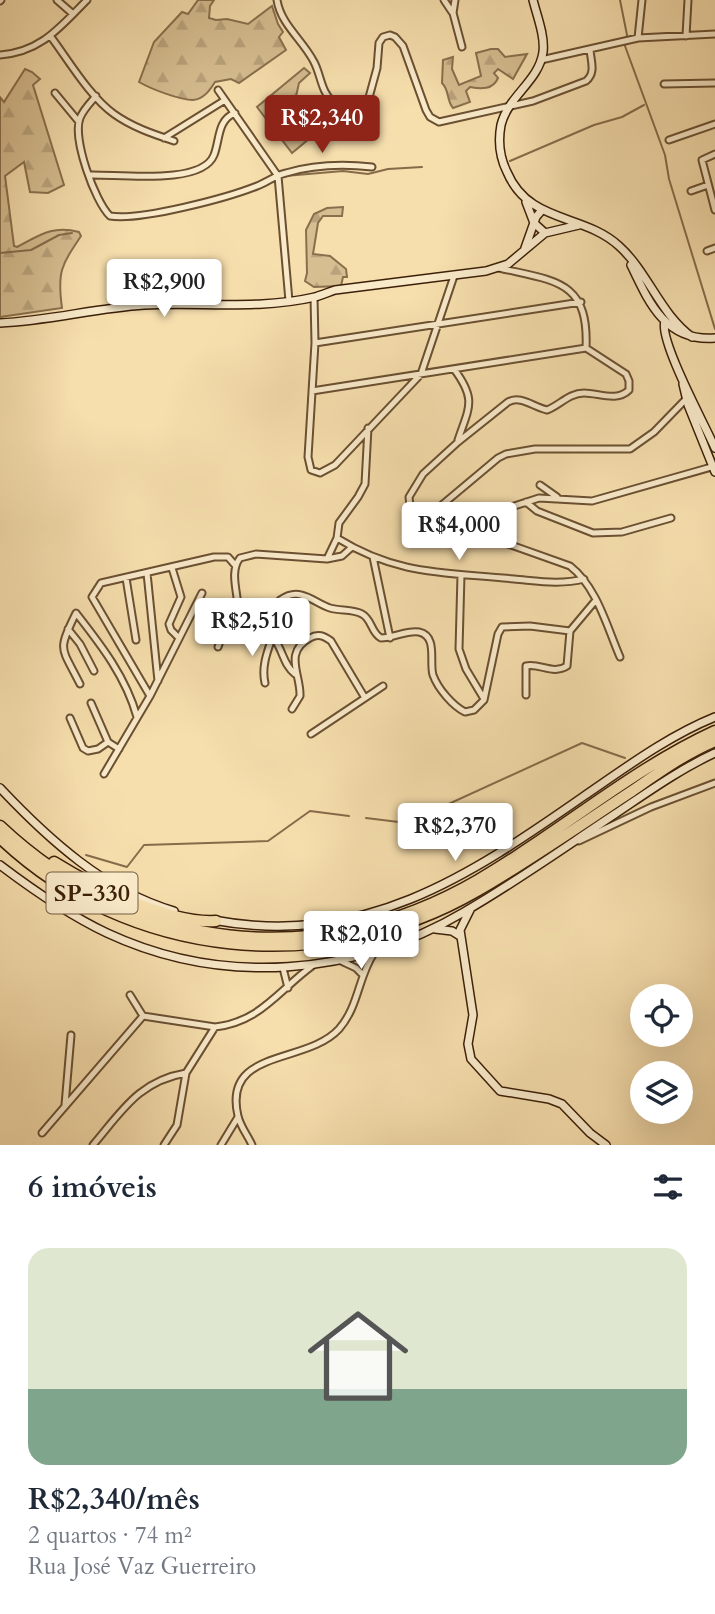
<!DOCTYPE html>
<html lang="pt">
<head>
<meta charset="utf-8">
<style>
	body { margin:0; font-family:Cardo,serif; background:#f6f6f7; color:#1f2937; height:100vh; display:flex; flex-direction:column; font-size:26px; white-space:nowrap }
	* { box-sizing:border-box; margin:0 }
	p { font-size:23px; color:#747a83 }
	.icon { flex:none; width:38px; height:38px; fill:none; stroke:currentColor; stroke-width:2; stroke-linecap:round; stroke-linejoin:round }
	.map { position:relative; height:1145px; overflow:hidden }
	.drawer { display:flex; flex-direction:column; background:#fff; flex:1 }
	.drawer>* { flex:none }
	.buttons { position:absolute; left:630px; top:984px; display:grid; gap:14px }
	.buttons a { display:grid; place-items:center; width:63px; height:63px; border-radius:50%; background:#fff; box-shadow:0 7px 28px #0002; font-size:35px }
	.price { position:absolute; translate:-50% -60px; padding:0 16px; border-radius:7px; background:#fff; color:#222; font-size:23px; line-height:46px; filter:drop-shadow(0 2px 4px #0008) }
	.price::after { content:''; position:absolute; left:50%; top:42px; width:21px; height:16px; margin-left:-10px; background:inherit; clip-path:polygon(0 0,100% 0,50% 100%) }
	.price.selected { background:#8f2418; color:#fff }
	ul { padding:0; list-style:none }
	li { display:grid; align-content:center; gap:14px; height:371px; padding:0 28px }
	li+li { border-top:2px solid #e0e1e3 }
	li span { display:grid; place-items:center; height:217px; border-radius:21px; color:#555 }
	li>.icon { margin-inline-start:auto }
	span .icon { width:126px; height:126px; fill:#fffc; stroke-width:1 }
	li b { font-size:30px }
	h2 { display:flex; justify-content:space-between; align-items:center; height:84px; padding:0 28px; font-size:30px }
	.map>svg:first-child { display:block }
</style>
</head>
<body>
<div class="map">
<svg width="715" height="1145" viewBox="0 0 715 1145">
	<defs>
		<pattern id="forest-firs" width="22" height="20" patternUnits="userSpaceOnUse" patternTransform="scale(1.75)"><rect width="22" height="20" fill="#d6be91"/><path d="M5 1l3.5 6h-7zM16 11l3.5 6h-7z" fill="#b9a37c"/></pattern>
	</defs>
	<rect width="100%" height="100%" fill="#f6dead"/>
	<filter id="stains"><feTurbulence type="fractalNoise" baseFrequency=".00286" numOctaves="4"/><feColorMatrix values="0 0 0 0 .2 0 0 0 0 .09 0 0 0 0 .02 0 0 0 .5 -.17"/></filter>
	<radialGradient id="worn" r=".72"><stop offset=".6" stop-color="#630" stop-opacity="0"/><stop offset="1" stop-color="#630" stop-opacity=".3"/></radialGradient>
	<path fill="url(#forest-firs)" stroke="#896f4d" stroke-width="2" d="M 198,0 L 214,0 L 210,6 L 209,18 L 216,20 L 227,19 L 248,24 L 272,6 L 278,24 L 283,32 L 279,37 L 286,50 L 239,83 L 231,79 L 215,82 C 210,90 204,99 193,100 C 180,100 151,89 139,82 L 154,42 L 182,12 L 188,14 Z
		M 491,49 L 498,49 L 505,57 L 527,54 L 513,79 L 498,69 L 494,73 L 498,78 C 493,90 481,89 470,87 L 466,91 L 470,102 L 453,108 C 446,100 450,91 442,83 L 443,60 L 453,57 L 452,69 L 459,85 L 481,76 L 476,53 Z
		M 304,68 L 310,73 L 299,83 L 295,101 L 315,119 L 325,116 L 331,110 L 339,124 L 359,119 L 371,114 L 373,121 C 356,129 340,131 321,129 L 292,153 L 257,107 Z
		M 25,69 L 32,72 L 40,79 L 33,85 L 64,185 L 48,193 L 30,192 L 24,162 L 5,176 L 14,246 L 17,247 C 40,235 53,225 79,232 L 81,236 C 61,266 57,272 62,308 L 0,317 L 0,97 L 4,102 Z
		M 343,207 L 342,216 L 323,216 L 318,223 L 313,254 L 330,256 L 346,269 L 347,277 L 343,277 L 341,286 L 314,287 L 305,281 L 307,273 L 306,230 L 314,214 L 327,208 Z"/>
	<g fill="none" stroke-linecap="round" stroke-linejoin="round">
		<path stroke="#866b4a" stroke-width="2" d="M 620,0 L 627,35 L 625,46 L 665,155 L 669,179 L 715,329
			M 510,161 L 594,125 L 622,117 L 644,105
			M 285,176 L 343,171 L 368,174 L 388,169 L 422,167
			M 0,253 L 31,250 L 59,235 L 72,233
			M 366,818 L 407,823 L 582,743 L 625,758
			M 86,855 L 127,867 L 144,845 L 268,841 L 310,811 L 349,816"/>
		<g stroke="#6a5032" stroke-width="9">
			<path id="street" d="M 57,0 L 73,14
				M 277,0 C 281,25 303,40 314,62 C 321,75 321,92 333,102 L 360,105 L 368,101 L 377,68 L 379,43 L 383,37 L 390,35 L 395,37 L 403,46 L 426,110 L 430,117 L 439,122 L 533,101 L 586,81 C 596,73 591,61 590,50
				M 444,0 L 452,12
				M 455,0 L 453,13 L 462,47
				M 0,1 L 1,0
				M 686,36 L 688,0
				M 51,37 C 69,61 90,97 114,114 C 132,127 153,134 174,141
				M 638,38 L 642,0
				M 0,55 C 41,52 60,27 87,0
				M 541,60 L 638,38 L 715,34
				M 664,84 L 715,83
				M 218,90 L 278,176 L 289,301
				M 55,93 L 79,122
				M 96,96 C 90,103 83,110 80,118 C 72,138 95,202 110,216 C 140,221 227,198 257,186 C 267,182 276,175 286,173 C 313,165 345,164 372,167
				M 164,138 L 225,100
				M 669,140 L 715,124
				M 715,154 L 702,160 L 715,210
				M 90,175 C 117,174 202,186 214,155 C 220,140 217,120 235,113
				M 691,191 L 708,185
				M 707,251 L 715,248
				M 499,268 C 555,281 589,280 586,348 L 626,374 L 629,381 L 629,390 C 617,402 599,393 584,393 C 569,393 560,405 547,410 C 533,407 521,395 508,402 L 458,442 L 423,474 L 409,497 L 410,506 L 419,518 L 430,522 L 462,523 L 539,498 L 592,501 L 715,466
				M 314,297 L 315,343 L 308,457 L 311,470 L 320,473 L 335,465 L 421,374 L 454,276
				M 315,343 L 581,302
				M 454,369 C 477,400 469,407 458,440
				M 312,391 L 586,348
				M 540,485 L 557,497
				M 526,502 L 537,511 L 593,533 L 622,532 L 671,518
				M 424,520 L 498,458 L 506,454 L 535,449 L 630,449 L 654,432 L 688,397
				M 462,523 L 497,540 L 570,566 C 597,587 607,627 620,657
				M 337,538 C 398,576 446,572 514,579 C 538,581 560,585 584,579
				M 373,557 L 390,638
				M 327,559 L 342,556 L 352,547
				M 172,568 L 181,597 L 169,624 L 171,630 L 179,638
				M 147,573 L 158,681
				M 461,575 L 459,649 L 466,669 L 484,699
				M 126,578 L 136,640
				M 68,629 L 80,644 L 94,671
				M 218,647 L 222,635 L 238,615 C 240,597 228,573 240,558 L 256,554 L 327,559 L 337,538 L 339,523 L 358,497 L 365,484 L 368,428
				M 295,674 C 286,667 284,657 279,647 C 271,630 261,614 280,600 C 286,596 294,593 301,595 C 311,597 320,605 330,608 C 340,611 353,609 362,614 C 372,619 371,633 381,638 C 393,638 407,630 419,632 C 438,636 429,662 433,675 C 438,689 453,706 465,712 L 474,710 L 484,700 L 498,634 L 502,627 L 530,626 L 570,631
				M 265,683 C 261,666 268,650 273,635
				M 80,684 C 61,646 57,652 76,613 C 101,645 126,677 137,717
				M 526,695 L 526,666 C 540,663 553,675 567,666 L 570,631 L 596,600
				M 150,696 L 92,597 L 101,583 L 214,557 L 228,557 L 235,565
				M 91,703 L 108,742 L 119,749
				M 292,709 L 300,696 C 301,675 283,652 310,638 C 318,633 324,636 331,641 L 365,698
				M 70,718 L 83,748 L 88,751 L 98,749 L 108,742
				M 311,734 L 383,686
				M 104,774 L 150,696 L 202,593
				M 579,841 L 651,807 L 715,783
				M 341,961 L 356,968 L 362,974
				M 283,968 L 288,988
				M 130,995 L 143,1016 L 215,1027
				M 65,1105 L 71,1035
				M 42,1133 L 143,1016
				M 93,1145 C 122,1111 139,1081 186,1073
				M 164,1145 L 177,1125 L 186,1073 L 215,1027 C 260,1022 278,991 312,966
				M 221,1145 L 238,1117
				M 252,1145 C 248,1136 240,1126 238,1116 C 222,1048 306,1065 339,1029 C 359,1006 358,977 374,953"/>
		</g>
		<g stroke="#3c2009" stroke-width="10">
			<path id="secondary" d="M 533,0 C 537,16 545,36 543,52 C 539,81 508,96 501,125 C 498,141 500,158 507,172 C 529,224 583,213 619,246 C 648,272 660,314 692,337
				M 526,202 L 534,223 L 545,233
				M 525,248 L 536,217 L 542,210
				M 631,265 C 649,303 666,342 715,338
				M 665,321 C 658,339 705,425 715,448
				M 0,323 C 48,321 96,308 144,305 C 200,302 259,310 315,297 C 322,295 329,292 335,290 L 486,271 L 508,264 L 545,233 L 579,225
				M 683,384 L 688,405 L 715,472
				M 0,788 C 48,839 105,891 174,911
				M 0,865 C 33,890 69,915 107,933 C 223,987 355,976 464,912 C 516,882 565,847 615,814 C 648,792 680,769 715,753
				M 470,910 L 460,930 L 473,1015 L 468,1044 L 471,1059 L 500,1091 L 549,1099 L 562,1104 L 590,1133 L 606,1145
				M 213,920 C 362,948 468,877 584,796 C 625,768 668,736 715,717
				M 435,929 L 452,931 L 460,936"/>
		</g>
		<g stroke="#3c2009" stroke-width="13">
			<path id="highway" d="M 0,826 C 135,953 318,973 478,880 C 558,834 630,770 715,731
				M 0,838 C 128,960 325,979 477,891 C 529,861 579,826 629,793 C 657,774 684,754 715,741
				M 54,862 C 94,887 169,924 216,921"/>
		</g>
		<use href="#street" stroke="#f9eaca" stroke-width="5"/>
		<use href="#secondary" stroke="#f9eaca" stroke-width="7"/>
		<use href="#highway" stroke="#f6dead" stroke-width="10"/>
	</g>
	<g text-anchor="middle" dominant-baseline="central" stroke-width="7" stroke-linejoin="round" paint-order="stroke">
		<rect fill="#f9eaca" stroke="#755d43" stroke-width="2" x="46.5" y="872.5" width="91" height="41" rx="5"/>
		<g font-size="24" font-weight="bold" fill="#3c2009">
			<text x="92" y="893">SP-330</text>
		</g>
	</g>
	<rect width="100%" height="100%" filter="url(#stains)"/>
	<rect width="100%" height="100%" fill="url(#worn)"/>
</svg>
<div class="buttons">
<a><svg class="icon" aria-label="locate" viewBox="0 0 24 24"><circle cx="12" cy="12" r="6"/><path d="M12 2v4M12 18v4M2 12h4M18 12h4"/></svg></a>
<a><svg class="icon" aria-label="layers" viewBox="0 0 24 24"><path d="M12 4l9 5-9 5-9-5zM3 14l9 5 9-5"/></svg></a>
</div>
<b class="price selected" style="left:322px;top:155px">R$2,340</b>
<b class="price" style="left:164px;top:319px">R$2,900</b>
<b class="price" style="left:459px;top:562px">R$4,000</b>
<b class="price" style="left:252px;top:658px">R$2,510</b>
<b class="price" style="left:455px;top:863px">R$2,370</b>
<b class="price" style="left:361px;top:971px">R$2,010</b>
</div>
<section class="drawer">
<h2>6 imóveis<svg class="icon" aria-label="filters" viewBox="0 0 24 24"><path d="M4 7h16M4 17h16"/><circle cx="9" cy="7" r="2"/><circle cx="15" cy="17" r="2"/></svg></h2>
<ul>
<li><span style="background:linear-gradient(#dfe7d0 65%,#7fa58c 0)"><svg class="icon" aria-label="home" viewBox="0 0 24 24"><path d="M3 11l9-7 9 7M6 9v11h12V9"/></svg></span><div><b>R$2,340/mês</b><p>2 quartos · 74 m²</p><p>Rua José Vaz Guerreiro</p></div></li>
</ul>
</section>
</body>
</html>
